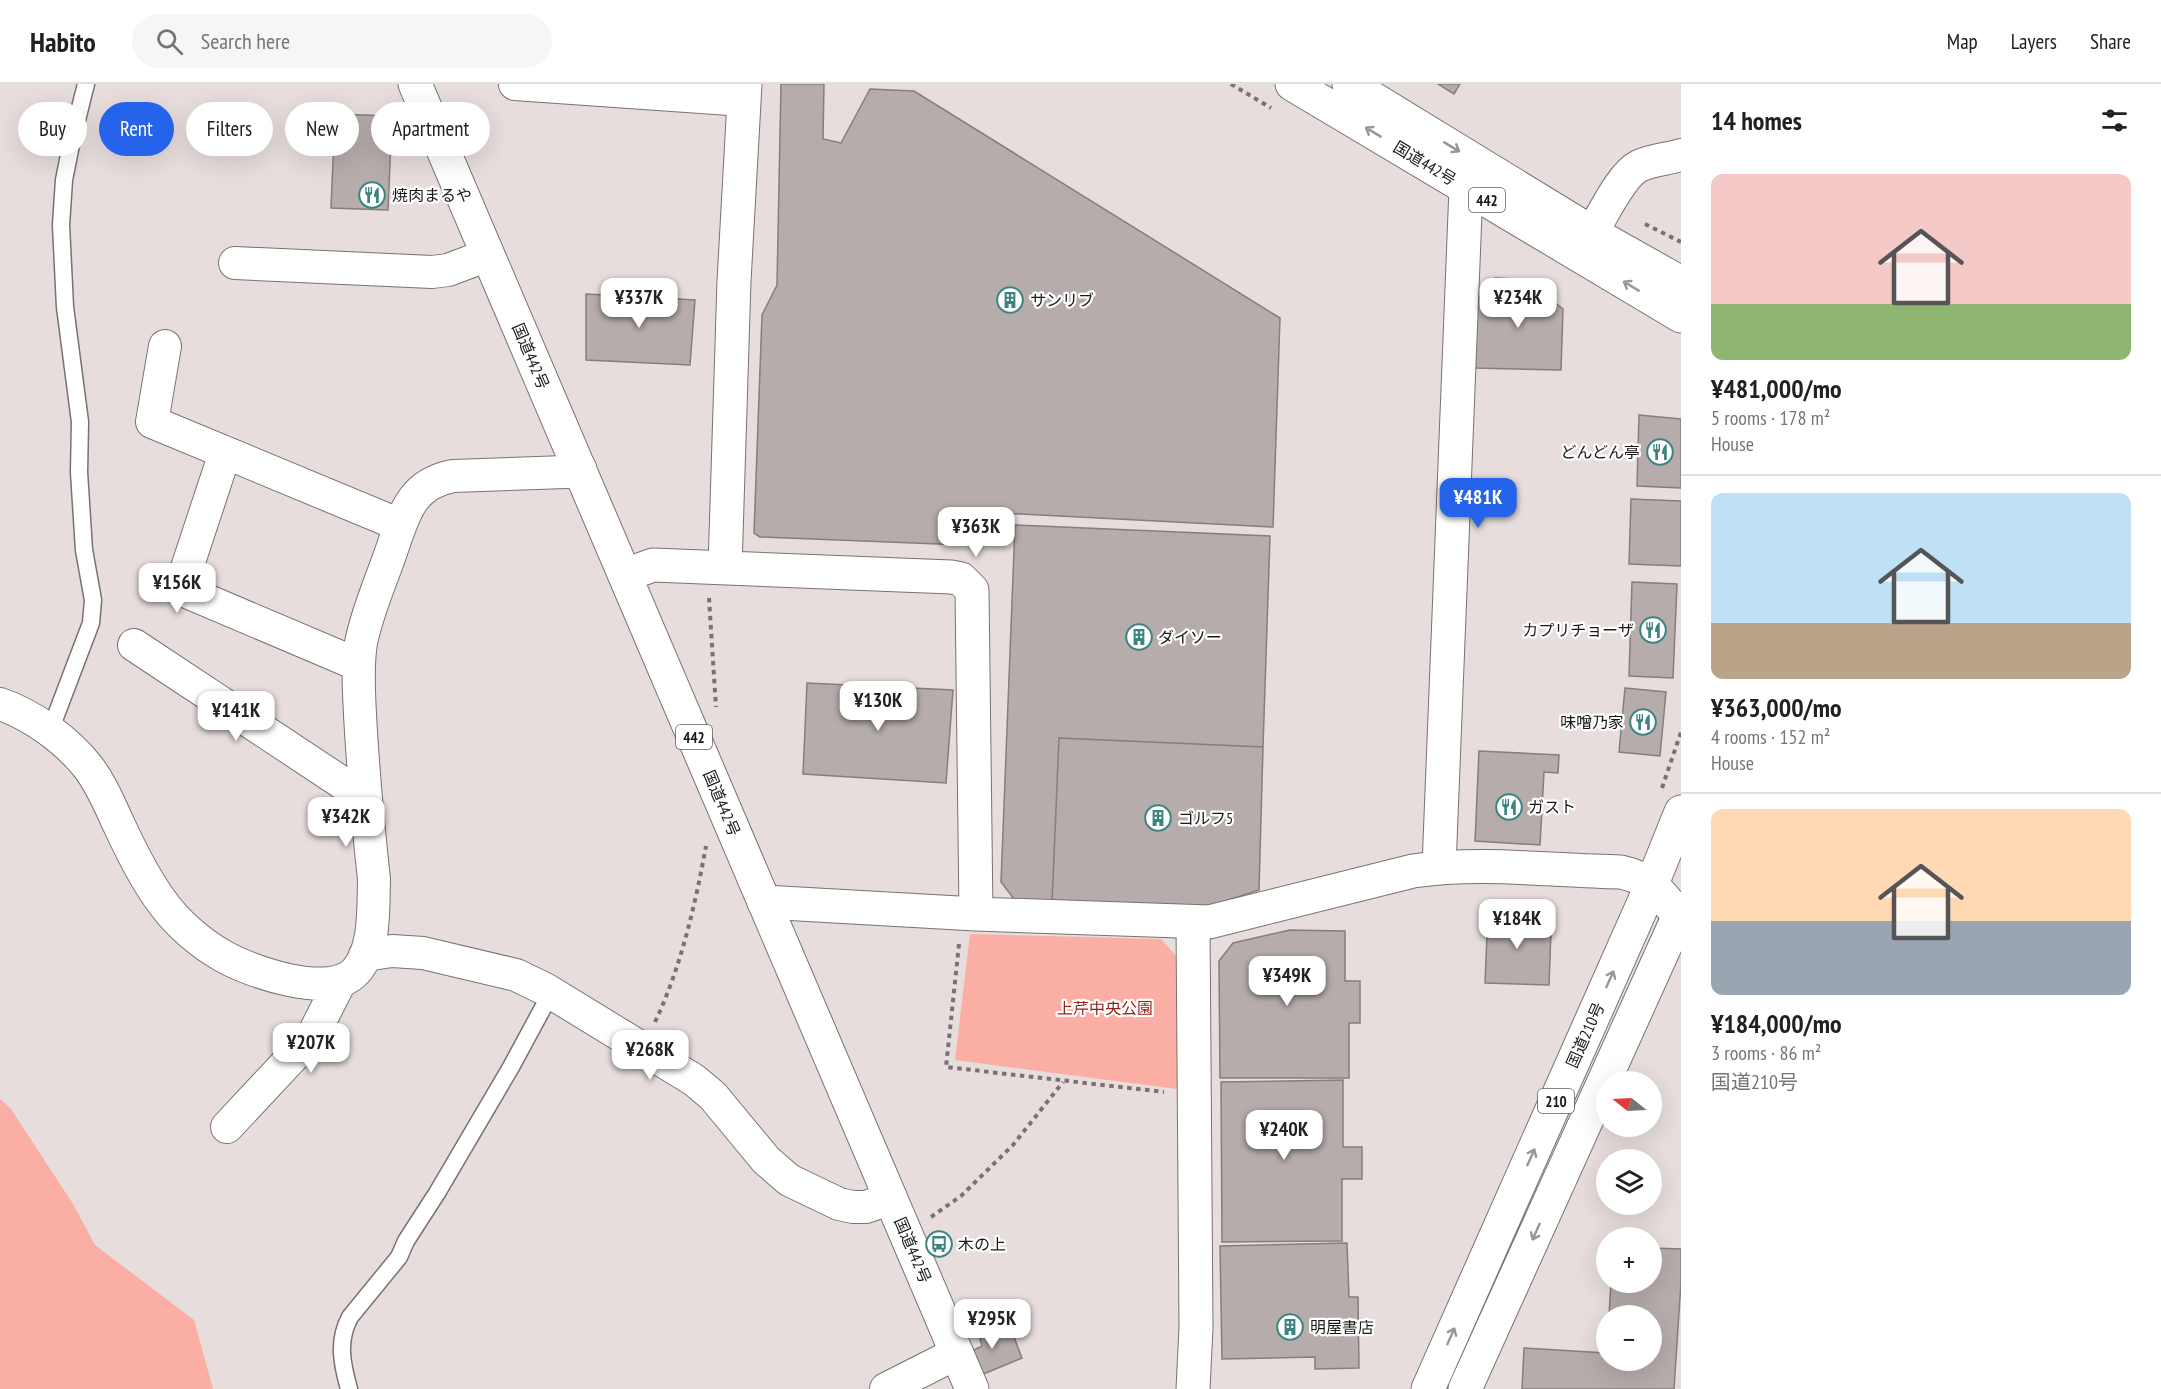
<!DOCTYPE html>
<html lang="en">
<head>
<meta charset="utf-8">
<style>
	body { margin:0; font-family:"PT Sans Narrow","Noto Sans JP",sans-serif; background:#f6f6f6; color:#202124; height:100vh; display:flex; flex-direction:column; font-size:22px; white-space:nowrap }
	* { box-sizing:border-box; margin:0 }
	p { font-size:20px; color:#757577 }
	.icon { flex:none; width:33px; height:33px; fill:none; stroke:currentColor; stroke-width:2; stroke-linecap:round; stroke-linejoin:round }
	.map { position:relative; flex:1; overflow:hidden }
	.side { display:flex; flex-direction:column; background:#fff; width:480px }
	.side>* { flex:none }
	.hud { position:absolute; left:18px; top:18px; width:570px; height:54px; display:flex; gap:12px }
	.needle { width:39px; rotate:288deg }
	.fabs { position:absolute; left:1596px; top:987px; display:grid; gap:12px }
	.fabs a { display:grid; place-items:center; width:66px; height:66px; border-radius:50%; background:#fff; box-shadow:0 6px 24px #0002; font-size:30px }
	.price { position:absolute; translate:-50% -51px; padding:0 14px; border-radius:12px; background:#fff; color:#222; font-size:20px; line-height:39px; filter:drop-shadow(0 2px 3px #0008) }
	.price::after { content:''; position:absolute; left:50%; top:36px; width:18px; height:14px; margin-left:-9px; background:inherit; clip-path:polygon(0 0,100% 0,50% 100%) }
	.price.active { background:#2563eb; color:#fff }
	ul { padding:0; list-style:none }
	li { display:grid; align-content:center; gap:12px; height:318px; padding:0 30px }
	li+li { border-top:2px solid #e0e0e0 }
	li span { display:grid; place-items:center; height:186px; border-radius:12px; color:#555 }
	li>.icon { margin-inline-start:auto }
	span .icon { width:108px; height:108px; fill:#fffc; stroke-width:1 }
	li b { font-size:26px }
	h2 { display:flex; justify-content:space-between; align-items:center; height:72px; padding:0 30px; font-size:26px }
	.tag { padding:0 21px; border-radius:27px; background:#fff; box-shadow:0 6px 24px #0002; font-size:21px; line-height:54px }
	.tag.active { background:#2563eb; color:#fff }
	header { display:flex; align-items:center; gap:36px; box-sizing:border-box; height:84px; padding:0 30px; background:#fff; border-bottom:2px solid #e0e0e0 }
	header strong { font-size:28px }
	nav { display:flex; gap:33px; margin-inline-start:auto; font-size:21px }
	.search { width:420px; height:54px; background:#f6f6f6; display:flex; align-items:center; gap:15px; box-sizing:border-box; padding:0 21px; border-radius:33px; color:#757577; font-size:22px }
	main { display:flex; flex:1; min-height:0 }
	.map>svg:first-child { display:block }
</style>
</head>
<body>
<header>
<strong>Habito</strong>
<div class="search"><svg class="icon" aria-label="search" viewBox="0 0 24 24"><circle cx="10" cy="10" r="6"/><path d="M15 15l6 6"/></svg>Search here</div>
<nav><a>Map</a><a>Layers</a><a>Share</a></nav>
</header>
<main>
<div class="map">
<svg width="1681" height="1305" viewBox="0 0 1681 1305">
	<rect width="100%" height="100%" fill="#e6dddc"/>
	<path fill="#fbaea3" d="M 970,850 L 1161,855 L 1178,874 L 1177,1005 L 955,976 Z
		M 0,1015 L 11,1025 L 73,1120 L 95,1161 L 194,1236 L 213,1305 L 0,1305 Z"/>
	<path fill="#b5acab" stroke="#867e7d" stroke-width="1.5" d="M 781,0 L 824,0 L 823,55 L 841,59 L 870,5 L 914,7 L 1280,234 L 1273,443 L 1000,429 L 995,445 L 966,444 L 963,461 L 760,453 L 754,449 L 762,231 L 777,201 Z
		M 1438,0 L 1460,0 L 1454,10 Z
		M 335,30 L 392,32 L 388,126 L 331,124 Z
		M 1495,194 L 1514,195 L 1548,213 L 1563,225 L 1561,286 L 1475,284 L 1476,213 L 1495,213 Z
		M 586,210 L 695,216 L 690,281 L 586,276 Z
		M 1639,331 L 1681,335 L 1681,404 L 1637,402 Z
		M 1631,415 L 1681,417 L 1681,482 L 1629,480 Z
		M 1015,441 L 1270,452 L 1263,663 L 1059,654 L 1052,819 L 1017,819 L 1001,798 Z
		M 1632,498 L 1677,500 L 1673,594 L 1629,592 Z
		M 807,599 L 953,606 L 946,699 L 803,690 Z
		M 1625,604 L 1666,608 L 1660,672 L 1619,668 Z
		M 1059,654 L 1263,663 L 1259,806 L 1213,821 L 1198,823 L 1052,819 Z
		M 1479,667 L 1559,671 L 1558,689 L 1544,688 L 1540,761 L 1475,757 Z
		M 1488,828 L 1535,830 L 1534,847 L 1551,848 L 1549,901 L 1485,899 Z
		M 1290,846 L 1345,847 L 1345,897 L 1360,897 L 1360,939 L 1349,939 L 1349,994 L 1220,994 L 1219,877 L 1233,859 Z
		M 1343,996 L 1343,1063 L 1362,1063 L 1362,1095 L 1342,1095 L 1342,1157 L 1222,1158 L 1221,998 Z
		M 1347,1159 L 1349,1213 L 1358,1213 L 1359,1284 L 1315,1285 L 1315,1273 L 1222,1275 L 1220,1162 Z
		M 1652,1164 L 1681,1165 L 1681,1198 L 1674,1305 L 1522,1305 L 1524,1264 L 1606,1269 L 1606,1276 L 1652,1276 L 1652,1232 L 1609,1232 L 1611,1198 L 1652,1198 Z
		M 1007,1235 L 1022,1274 L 969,1296 L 960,1273 L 982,1262 L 977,1245 Z"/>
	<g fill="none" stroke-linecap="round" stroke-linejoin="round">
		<g stroke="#797270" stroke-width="19">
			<path id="service" d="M 50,647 L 91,539 L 93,516 L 84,466 L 79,388 L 80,338 L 65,223 L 61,141 L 64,96 L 72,56 L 86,0
				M 349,1305 C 342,1280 337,1257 350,1233 L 399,1173 L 406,1157 L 437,1109 L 511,983 L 551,909"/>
		</g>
		<g stroke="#797270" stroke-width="34">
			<path id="minor" d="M 515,0 L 744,16
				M 1592,148 C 1603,131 1621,91 1639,82 C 1652,76 1668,75 1681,71
				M 235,179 L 432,188 L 448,186 L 488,171
				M 165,262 L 152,338 L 400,441
				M 225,369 L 180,505 L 359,581
				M 134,561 L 365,714
				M 0,620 C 32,631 67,656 88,683 C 102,701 110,722 120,743 C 132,769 145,795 162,818 C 177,839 200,859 223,872 C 251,888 331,916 356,887 C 376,865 373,823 374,795 C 368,741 363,686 360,631 C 359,608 357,582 361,559 C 367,528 381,497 391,468 C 404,431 410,400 453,392 L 566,388 L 580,384
				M 365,871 L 392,867 L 423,869 L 516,891 L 545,905 L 694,996 L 713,1012 L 766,1076 L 789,1096 L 839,1120 L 853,1123 L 866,1123 L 891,1114
				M 227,1043 L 313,951 L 340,898
				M 886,1305 L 957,1269"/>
		</g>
		<g stroke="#797270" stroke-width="35">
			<path id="tertiary" d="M 725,484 L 734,197 L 745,0
				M 625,491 L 653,481 L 951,493 L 961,495 L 972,506 L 976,830
				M 1439,783 L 1466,104
				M 764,818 L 976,830 L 1209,838 L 1413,787 C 1482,777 1552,787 1621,788 C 1652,795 1659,808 1679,832
				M 1193,1305 L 1196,1244 L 1193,839"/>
		</g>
		<g stroke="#797270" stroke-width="35">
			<path id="trunk" d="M 415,0 L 972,1305
				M 1292,0 L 1681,232
				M 1349,0 L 1596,151 L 1681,199
				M 1428,1305 L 1652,800 L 1681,728
				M 1465,1305 L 1681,827"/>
		</g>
		<path stroke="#787271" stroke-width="4" stroke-dasharray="4.5 4.5" stroke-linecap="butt" d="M 1231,0 L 1271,24
			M 1645,140 L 1681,158
			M 709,514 L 716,623
			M 1662,704 L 1681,648
			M 959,860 L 946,983 L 1164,1008
			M 655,938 C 681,883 695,822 706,762
			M 931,1133 L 961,1112 L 1013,1061 L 1063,998"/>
		<use href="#service" stroke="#fff" stroke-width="16"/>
		<use href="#minor" stroke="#fff" stroke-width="32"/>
		<use href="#tertiary" stroke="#fff" stroke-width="33"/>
		<use href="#trunk" stroke="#fff" stroke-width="33"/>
	</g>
	<defs><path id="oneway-shaft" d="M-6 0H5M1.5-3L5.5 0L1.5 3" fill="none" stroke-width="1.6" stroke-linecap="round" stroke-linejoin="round" transform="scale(1.5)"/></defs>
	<g stroke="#989796">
		<use href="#oneway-shaft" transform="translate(1373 48) rotate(-149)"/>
		<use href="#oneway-shaft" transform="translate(1452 63) rotate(31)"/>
		<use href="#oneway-shaft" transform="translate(1631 202) rotate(-149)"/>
		<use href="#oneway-shaft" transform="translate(1610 895) rotate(-66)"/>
		<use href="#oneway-shaft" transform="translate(1531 1073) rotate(-66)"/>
		<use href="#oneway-shaft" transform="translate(1536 1148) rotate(114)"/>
		<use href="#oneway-shaft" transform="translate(1451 1252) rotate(-66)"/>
	</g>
	<defs>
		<g id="restaurant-ring" transform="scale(1.35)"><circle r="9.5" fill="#fff" stroke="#3c8481" stroke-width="1.5"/><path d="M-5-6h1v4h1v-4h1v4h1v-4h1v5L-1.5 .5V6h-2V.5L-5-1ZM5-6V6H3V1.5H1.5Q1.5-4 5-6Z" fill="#3c8481"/></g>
		<g id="building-ring" transform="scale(1.35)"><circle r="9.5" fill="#fff" stroke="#3c8481" stroke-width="1.5"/><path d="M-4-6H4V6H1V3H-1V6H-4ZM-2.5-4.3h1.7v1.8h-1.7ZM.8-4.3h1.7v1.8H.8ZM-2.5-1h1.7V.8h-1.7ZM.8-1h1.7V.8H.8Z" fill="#3c8481"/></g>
		<g id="bus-ring" transform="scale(1.35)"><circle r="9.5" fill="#fff" stroke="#3c8481" stroke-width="1.5"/><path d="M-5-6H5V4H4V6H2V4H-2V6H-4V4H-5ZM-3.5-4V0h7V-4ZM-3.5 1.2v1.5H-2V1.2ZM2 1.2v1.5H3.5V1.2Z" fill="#3c8481"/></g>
	</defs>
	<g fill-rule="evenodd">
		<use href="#restaurant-ring" x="372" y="111"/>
		<use href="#building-ring" x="1010" y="216"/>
		<use href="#restaurant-ring" x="1660" y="368"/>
		<use href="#restaurant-ring" x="1653" y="546"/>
		<use href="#building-ring" x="1139" y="553"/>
		<use href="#restaurant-ring" x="1643" y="638"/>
		<use href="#restaurant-ring" x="1509" y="723"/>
		<use href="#building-ring" x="1158" y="734"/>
		<use href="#bus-ring" x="939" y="1160"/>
		<use href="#building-ring" x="1290" y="1243"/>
	</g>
	<g text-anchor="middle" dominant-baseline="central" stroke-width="4.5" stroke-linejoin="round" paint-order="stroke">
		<g fill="#fff" stroke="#5f5d5c" stroke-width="1.5">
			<rect x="1469" y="104" width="36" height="24" rx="4.5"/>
			<rect x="676" y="641" width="36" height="24" rx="4.5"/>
			<rect x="1538" y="1005" width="36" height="24" rx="4.5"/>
		</g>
		<g font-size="15" font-weight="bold" fill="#1a1716">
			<text x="1487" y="116">442</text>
			<text x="694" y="653">442</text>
			<text x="1556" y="1017">210</text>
		</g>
		<g font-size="16" fill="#1a1716" stroke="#fff">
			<text transform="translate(1425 79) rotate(31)">国道442号</text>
			<text transform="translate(531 272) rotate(67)">国道442号</text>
			<text transform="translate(722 719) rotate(67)">国道442号</text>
			<text transform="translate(1585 951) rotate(-66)">国道210号</text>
			<text transform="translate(913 1166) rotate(67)">国道442号</text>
		</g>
		<g font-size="16" fill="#1a1716" stroke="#fff" text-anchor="start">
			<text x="392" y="111">焼肉まるや</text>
			<text x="1030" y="216">サンリブ</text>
			<text x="1640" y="368" text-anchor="end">どんどん亭</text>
			<text x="1634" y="546" text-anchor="end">カプリチョーザ</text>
			<text x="1158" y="553">ダイソー</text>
			<text x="1624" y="638" text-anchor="end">味噌乃家</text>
			<text x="1528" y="723">ガスト</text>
			<text x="1178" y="734">ゴルフ5</text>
			<text x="958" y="1160">木の上</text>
			<text x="1310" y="1243">明屋書店</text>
		</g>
		<g font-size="16" fill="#951e19" stroke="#fff">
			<text x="1105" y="924">上芹中央公園</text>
		</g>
	</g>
</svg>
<div class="fabs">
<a><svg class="needle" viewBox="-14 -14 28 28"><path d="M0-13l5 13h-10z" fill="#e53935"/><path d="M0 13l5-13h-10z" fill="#757577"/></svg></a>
<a><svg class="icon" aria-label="layers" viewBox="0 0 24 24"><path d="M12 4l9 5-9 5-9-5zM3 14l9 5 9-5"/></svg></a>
<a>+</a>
<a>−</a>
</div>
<b class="price" style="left:639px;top:245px">¥337K</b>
<b class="price" style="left:1518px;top:245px">¥234K</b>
<b class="price active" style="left:1478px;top:445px">¥481K</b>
<b class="price" style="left:976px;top:474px">¥363K</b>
<b class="price" style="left:177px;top:530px">¥156K</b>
<b class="price" style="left:878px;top:648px">¥130K</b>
<b class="price" style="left:236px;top:658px">¥141K</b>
<b class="price" style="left:346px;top:764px">¥342K</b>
<b class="price" style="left:1517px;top:866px">¥184K</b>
<b class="price" style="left:1287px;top:923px">¥349K</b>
<b class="price" style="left:311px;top:990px">¥207K</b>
<b class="price" style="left:650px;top:997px">¥268K</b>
<b class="price" style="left:1284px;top:1077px">¥240K</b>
<b class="price" style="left:992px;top:1266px">¥295K</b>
<div class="hud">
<a class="tag">Buy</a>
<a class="tag active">Rent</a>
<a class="tag">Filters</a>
<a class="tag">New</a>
<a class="tag">Apartment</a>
</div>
</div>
<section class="side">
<h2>14 homes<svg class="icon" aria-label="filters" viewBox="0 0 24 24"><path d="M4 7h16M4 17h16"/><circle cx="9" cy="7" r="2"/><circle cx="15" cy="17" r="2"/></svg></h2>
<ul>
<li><span style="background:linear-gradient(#f6c9c9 70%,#8fb573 0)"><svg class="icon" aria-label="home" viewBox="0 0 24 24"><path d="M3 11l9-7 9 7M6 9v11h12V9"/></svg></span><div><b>¥481,000/mo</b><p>5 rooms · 178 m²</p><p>House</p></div></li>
<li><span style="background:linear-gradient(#bfe0f5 70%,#b9a48a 0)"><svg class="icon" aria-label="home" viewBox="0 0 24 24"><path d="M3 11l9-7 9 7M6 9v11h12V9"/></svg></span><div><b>¥363,000/mo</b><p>4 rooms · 152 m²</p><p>House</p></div></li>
<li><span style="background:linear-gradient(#ffd9b3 60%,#9aa5b1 0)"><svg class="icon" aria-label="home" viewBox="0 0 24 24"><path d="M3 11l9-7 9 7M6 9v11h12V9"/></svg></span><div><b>¥184,000/mo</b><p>3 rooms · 86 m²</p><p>国道210号</p></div></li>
</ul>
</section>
</main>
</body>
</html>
